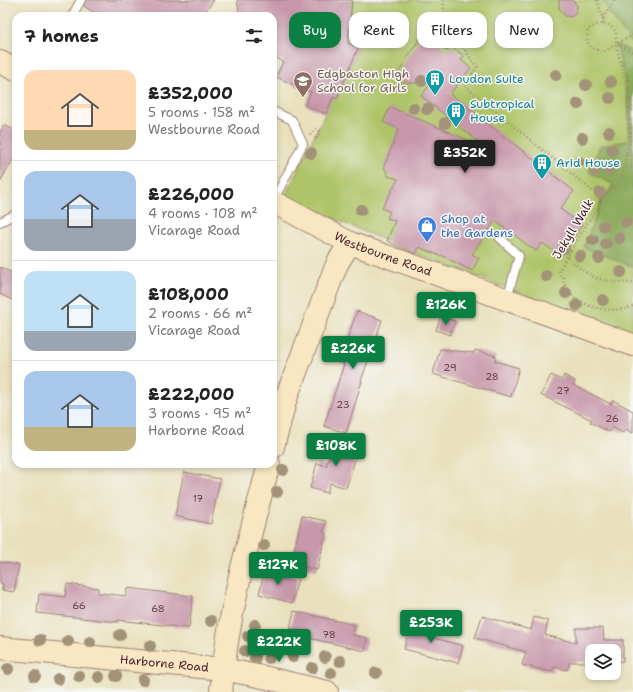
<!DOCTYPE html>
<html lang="en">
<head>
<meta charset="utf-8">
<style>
	body { margin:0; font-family:"Shantell Sans",sans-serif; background:#f2f2f2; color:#222; height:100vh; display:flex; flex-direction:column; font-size:15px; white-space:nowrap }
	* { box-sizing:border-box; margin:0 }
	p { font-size:13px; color:#767676 }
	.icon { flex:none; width:22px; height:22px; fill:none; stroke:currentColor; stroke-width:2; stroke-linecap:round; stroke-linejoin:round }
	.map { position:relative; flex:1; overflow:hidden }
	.panel { position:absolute; left:12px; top:12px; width:265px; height:456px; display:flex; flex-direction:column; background:#fff; border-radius:12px; box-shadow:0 2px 6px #0003 }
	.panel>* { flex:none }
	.hud { position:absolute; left:289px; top:12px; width:284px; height:36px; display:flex; gap:8px }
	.controls { position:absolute; left:585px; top:644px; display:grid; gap:8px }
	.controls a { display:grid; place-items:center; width:36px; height:36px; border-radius:8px; background:#fff; box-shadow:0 2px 6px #0003; font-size:20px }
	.price { position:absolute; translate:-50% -34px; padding:0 9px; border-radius:4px; background:#0b8043; color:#fff; font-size:13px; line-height:26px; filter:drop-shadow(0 1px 2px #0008) }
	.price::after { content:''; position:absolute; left:50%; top:24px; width:12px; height:9px; margin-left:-6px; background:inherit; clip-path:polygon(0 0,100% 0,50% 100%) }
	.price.current { background:#222; color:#fff }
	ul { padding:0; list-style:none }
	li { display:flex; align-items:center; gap:12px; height:100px; padding:0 12px }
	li+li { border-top:1px solid #e0e0e0 }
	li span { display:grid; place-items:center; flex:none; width:112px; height:80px; border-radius:12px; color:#555 }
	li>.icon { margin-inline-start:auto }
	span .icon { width:48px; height:48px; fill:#fffc; stroke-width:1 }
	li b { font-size:17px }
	h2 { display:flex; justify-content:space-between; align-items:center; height:48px; padding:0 12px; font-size:17px }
	.chip { padding:0 14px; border-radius:12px; background:#fff; box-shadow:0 2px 6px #0003; font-size:14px; line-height:36px }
	.chip.current { background:#0b8043; color:#fff }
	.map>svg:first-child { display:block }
</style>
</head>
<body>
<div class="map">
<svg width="633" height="692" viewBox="0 0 633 692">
	<rect width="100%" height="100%" fill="#f6f6f2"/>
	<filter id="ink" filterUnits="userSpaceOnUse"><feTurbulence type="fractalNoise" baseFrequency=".025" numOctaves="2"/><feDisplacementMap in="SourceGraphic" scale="8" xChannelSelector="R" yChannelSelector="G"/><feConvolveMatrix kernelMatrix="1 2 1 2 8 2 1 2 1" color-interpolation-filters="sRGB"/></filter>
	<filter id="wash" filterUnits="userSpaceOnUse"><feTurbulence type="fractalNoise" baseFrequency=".012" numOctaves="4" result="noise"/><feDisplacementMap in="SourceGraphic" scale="16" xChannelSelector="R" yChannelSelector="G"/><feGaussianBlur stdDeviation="0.9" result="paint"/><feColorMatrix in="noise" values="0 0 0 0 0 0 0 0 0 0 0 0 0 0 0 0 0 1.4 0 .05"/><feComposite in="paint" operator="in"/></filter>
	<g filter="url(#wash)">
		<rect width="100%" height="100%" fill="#e9e1bd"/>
		<path fill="#afc468" stroke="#7c724a" d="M 352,0 L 633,0 L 633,335 L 416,254 L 346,224 L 285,196 L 333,97 L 337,98 L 358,48 L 348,43 Z"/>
		<path fill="#8baa5c" stroke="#6a6444" d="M 603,0 L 633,0 L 633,44 L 610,14 Z
			M 616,44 L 633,52 L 633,267 L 584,247 L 602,199 L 609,192 L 613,184 L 589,172 L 600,146 L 627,141 C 633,109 624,75 616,44 Z"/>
		<g id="blocks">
			<path fill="#c798ab" d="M 86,0 L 214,0 L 202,16 L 99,16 L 84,6 Z
				M 237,0 L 352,0 L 348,43 L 358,48 L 337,99 L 333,97 L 326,114 L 305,105 L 311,92 L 276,77 L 283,62 L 273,55 L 273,16 L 240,16 Z
				M 559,0 L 572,0 L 577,5 L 576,13 L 571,17 L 565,16 L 559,8 Z
				M 421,37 L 427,41 L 429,38 L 447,51 L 450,46 L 464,56 L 461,60 L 471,68 L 450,94 L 574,191 L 560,209 L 582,225 L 572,239 L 570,238 L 558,254 L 542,243 L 536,251 L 495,221 L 472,254 L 479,258 L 472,271 L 441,255 L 440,256 L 419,247 L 416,254 L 387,241 L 395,221 L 387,218 L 390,212 L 382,208 L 398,179 L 388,176 L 384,166 L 399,129 L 383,122 L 390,107 L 480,145 L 481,144 L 421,96 L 431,83 L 402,83 L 397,79 L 397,74 L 405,63 L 404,62 Z
				M 4,125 L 16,131 L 16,154 L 0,182 L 0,132 Z
				M 0,267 L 16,275 L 16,302 L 0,294 Z
				M 357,311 L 382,320 L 361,381 L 362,381 L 346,433 L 324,426 L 344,364 L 339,362 Z
				M 441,316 L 455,321 L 450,335 L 436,330 Z
				M 440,349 L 474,353 L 475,350 L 496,356 L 495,361 L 519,368 L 511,397 L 433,374 Z
				M 551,375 L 562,380 L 564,375 L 575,381 L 573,385 L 611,404 L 613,400 L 633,411 L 633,433 L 625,429 L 623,433 L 612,427 L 610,432 L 590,422 L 592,420 L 541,395 Z
				M 335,439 L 359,447 L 346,488 L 330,483 L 327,493 L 310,488 L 317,463 L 326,466 Z
				M 184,472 L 220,479 L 211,524 L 175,516 Z
				M 302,516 L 326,521 L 323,532 L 326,533 L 317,570 L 291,564 Z
				M 0,562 L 19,565 L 14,592 L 2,590 L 3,584 L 0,583 Z
				M 265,569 L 298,578 L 292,603 L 259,594 Z
				M 67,584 L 98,588 L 98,593 L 126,596 L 127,588 L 193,596 L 189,628 L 118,620 L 118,622 L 37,613 L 39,594 L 65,597 Z
				M 294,611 L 355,625 L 352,635 L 367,638 L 365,651 L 305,637 L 306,632 L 290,628 Z
				M 482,616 L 531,630 L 534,617 L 548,621 L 545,635 L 576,643 L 576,628 L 603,628 L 604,640 L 623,640 L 623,661 L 614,662 L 614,651 L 592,651 L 592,662 L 570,662 L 567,670 L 554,667 L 552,672 L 522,665 L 526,652 L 475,638 Z
				M 412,619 L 426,623 L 423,635 L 463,646 L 458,663 L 404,649 Z"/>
		</g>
	</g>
	<g filter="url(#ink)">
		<use href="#blocks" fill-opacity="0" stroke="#9a8074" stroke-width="1"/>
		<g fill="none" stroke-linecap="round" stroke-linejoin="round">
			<g stroke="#9a8074" stroke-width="10">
				<path id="lane" d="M 72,16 L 81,0
					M 273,111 L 292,120 L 303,144 L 273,201
					M 0,222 L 16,214
					M 500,238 L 519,256 L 510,288 L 504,297"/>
			</g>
			<g stroke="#9a8074" stroke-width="24">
				<g id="secondary">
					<path d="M 0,62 L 16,70"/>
					<path id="s1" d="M 273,202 L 350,243 L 633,345"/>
					<path d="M 273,447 L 286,398 L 333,274 L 338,262 L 350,243"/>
					<path id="s2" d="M 0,648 L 223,669 L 263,677 L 327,692"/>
					<path d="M 221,692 C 227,615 249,539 269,464"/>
				</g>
			</g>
			<path stroke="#9a8074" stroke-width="2.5" stroke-dasharray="1 3" stroke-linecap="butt" d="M 443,0 L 445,15 L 454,35 L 477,67 L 464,85 L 602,199
				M 597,0 L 603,18 L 603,25
				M 603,18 L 615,0
				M 633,35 L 603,52 L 592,48 L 587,41 L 588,29 L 597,25 L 610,25 L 616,32 L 616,44 L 627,89 L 630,137 L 622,179 L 602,199 L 559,270 C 559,274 561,275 563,278 C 564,281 564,284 566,287 C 577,308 612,315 633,306
				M 617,44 L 633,52
				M 310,135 L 316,129 L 320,131 L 315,141
				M 567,257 C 591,279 600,282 633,283"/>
			<use href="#lane" stroke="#fff" stroke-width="8"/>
			<use href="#secondary" stroke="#f9e7c3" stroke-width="22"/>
		</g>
		<g fill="#a29277">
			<circle cx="444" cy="36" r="6"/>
			<circle cx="556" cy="75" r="6"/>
			<circle cx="422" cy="81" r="6"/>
			<circle cx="611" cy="82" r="6"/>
			<circle cx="586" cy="85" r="6"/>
			<circle cx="610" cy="98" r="6"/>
			<circle cx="578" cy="104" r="6"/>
			<circle cx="413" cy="108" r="6"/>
			<circle cx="427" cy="109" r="6"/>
			<circle cx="445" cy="123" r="6"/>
			<circle cx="609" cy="132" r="6"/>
			<circle cx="582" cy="138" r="6"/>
			<circle cx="612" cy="150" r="6"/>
			<circle cx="311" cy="153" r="6"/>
			<circle cx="579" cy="162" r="6"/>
			<circle cx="608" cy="170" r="6"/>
			<circle cx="595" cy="171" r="6"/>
			<circle cx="600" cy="193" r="6"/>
			<circle cx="361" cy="210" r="6"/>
			<circle cx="626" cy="222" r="6"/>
			<circle cx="604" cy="226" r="6"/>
			<circle cx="619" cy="238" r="6"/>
			<circle cx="593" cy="240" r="6"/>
			<circle cx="606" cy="244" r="6"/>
			<circle cx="564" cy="248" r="6"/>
			<circle cx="580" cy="256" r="6"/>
			<circle cx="599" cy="258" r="6"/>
			<circle cx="621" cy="272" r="6"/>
			<circle cx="546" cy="276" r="6"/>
			<circle cx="566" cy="293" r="6"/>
			<circle cx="603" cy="300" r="6"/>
			<circle cx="577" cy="305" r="6"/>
			<circle cx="283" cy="470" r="6"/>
			<circle cx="277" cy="492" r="6"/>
			<circle cx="264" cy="545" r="6"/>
			<circle cx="211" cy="621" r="6"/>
			<circle cx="255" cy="625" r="6"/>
			<circle cx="120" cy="635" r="6"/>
			<circle cx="248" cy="636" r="6"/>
			<circle cx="40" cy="640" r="6"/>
			<circle cx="68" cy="641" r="6"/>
			<circle cx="90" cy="642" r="6"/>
			<circle cx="150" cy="646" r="6"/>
			<circle cx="245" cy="651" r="6"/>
			<circle cx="293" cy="657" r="6"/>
			<circle cx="325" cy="657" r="6"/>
			<circle cx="255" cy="658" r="6"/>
			<circle cx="269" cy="658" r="6"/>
			<circle cx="340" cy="661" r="6"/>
			<circle cx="312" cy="668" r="6"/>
			<circle cx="8" cy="669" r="6"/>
			<circle cx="331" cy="673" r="6"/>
			<circle cx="376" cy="673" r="6"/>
			<circle cx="35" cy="676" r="6"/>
			<circle cx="79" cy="676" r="6"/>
			<circle cx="116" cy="676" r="6"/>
			<circle cx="99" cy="677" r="6"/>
			<circle cx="58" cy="679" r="6"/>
			<circle cx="143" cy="680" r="6"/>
		</g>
	</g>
	<defs>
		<g id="building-pin" transform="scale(1)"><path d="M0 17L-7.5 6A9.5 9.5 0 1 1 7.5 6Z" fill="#0f9aa8" stroke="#f6f6f2"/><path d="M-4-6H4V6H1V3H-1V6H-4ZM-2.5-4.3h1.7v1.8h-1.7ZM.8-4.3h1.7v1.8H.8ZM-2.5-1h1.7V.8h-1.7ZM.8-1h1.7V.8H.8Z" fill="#fff"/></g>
		<g id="school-pin" transform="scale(1)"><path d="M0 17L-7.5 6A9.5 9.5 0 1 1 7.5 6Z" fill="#8d6e63" stroke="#f6f6f2"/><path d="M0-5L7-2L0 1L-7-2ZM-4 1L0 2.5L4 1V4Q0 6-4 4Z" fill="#fff"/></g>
		<g id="shop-pin" transform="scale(1)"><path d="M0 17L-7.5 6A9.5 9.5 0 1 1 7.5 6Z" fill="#3f7fe0" stroke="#f6f6f2"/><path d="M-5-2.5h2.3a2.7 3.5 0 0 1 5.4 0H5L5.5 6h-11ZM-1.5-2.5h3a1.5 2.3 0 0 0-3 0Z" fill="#fff"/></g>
	</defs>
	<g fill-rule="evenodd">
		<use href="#building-pin" x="435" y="79"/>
		<use href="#school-pin" x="303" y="81"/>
		<use href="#building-pin" x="456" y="111"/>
		<use href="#building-pin" x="542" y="163"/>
		<use href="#shop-pin" x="427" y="226"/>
	</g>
	<g text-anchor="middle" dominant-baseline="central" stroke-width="3" stroke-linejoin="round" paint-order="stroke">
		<g font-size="10" fill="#693d4b">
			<text x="450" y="367">29</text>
			<text x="492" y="376">28</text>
			<text x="563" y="390">27</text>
			<text x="343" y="404">23</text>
			<text x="612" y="418">26</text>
			<text x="198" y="498">17</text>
			<text x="79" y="605">66</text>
			<text x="158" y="608">68</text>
			<text x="329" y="634">78</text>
		</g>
		<g font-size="12" fill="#785e54" stroke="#f6f6f2" text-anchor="start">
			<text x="317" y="74">Edgbaston High<tspan x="317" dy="14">School for Girls</tspan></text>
		</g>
		<g font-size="12" fill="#0d838f" stroke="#f6f6f2" text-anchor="start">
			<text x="449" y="79">Loudon Suite</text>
			<text x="470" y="104">Subtropical<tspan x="470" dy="14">House</tspan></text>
			<text x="556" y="163">Arid House</text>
		</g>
		<g font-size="12" fill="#366cbe" stroke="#f6f6f2" text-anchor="start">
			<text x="441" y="219">Shop at<tspan x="441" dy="14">the Gardens</tspan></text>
		</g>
		<g font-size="12" fill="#4a1f2b" stroke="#f6f6f2">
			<text transform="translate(573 229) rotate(-59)">Jekyll Walk</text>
			<text stroke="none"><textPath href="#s1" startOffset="122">Westbourne Road</textPath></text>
			<text stroke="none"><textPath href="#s2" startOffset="165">Harborne Road</textPath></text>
		</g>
	</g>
</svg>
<div class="controls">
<a><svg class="icon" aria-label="layers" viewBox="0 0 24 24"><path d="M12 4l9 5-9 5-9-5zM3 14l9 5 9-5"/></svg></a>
</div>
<b class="price current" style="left:465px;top:174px">£352K</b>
<b class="price" style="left:446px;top:326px">£126K</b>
<b class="price" style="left:353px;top:370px">£226K</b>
<b class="price" style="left:336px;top:467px">£108K</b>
<b class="price" style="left:278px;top:586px">£127K</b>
<b class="price" style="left:431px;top:644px">£253K</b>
<b class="price" style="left:279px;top:663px">£222K</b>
<div class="hud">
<a class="chip current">Buy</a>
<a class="chip">Rent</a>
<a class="chip">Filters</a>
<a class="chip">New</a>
</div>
<section class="panel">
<h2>7 homes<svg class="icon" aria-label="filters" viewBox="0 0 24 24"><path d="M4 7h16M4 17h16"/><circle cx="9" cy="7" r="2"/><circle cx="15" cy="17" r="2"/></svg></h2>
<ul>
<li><span style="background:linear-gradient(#ffd9b3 75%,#c2b280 0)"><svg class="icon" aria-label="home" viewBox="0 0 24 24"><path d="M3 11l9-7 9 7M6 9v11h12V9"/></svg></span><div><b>£352,000</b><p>5 rooms · 158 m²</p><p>Westbourne Road</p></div></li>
<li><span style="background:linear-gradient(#a9c7e8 60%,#9aa5b1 0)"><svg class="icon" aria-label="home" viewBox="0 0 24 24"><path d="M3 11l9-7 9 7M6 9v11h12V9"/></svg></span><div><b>£226,000</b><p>4 rooms · 108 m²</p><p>Vicarage Road</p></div></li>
<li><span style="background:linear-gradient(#bfe0f5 75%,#9aa5b1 0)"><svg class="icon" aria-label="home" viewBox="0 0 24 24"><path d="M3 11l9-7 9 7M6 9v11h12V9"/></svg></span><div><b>£108,000</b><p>2 rooms · 66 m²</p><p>Vicarage Road</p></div></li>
<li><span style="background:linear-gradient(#a9c7e8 70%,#c2b280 0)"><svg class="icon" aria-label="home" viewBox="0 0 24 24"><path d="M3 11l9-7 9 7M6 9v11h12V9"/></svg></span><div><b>£222,000</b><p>3 rooms · 95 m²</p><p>Harborne Road</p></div></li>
</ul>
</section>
</div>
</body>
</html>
